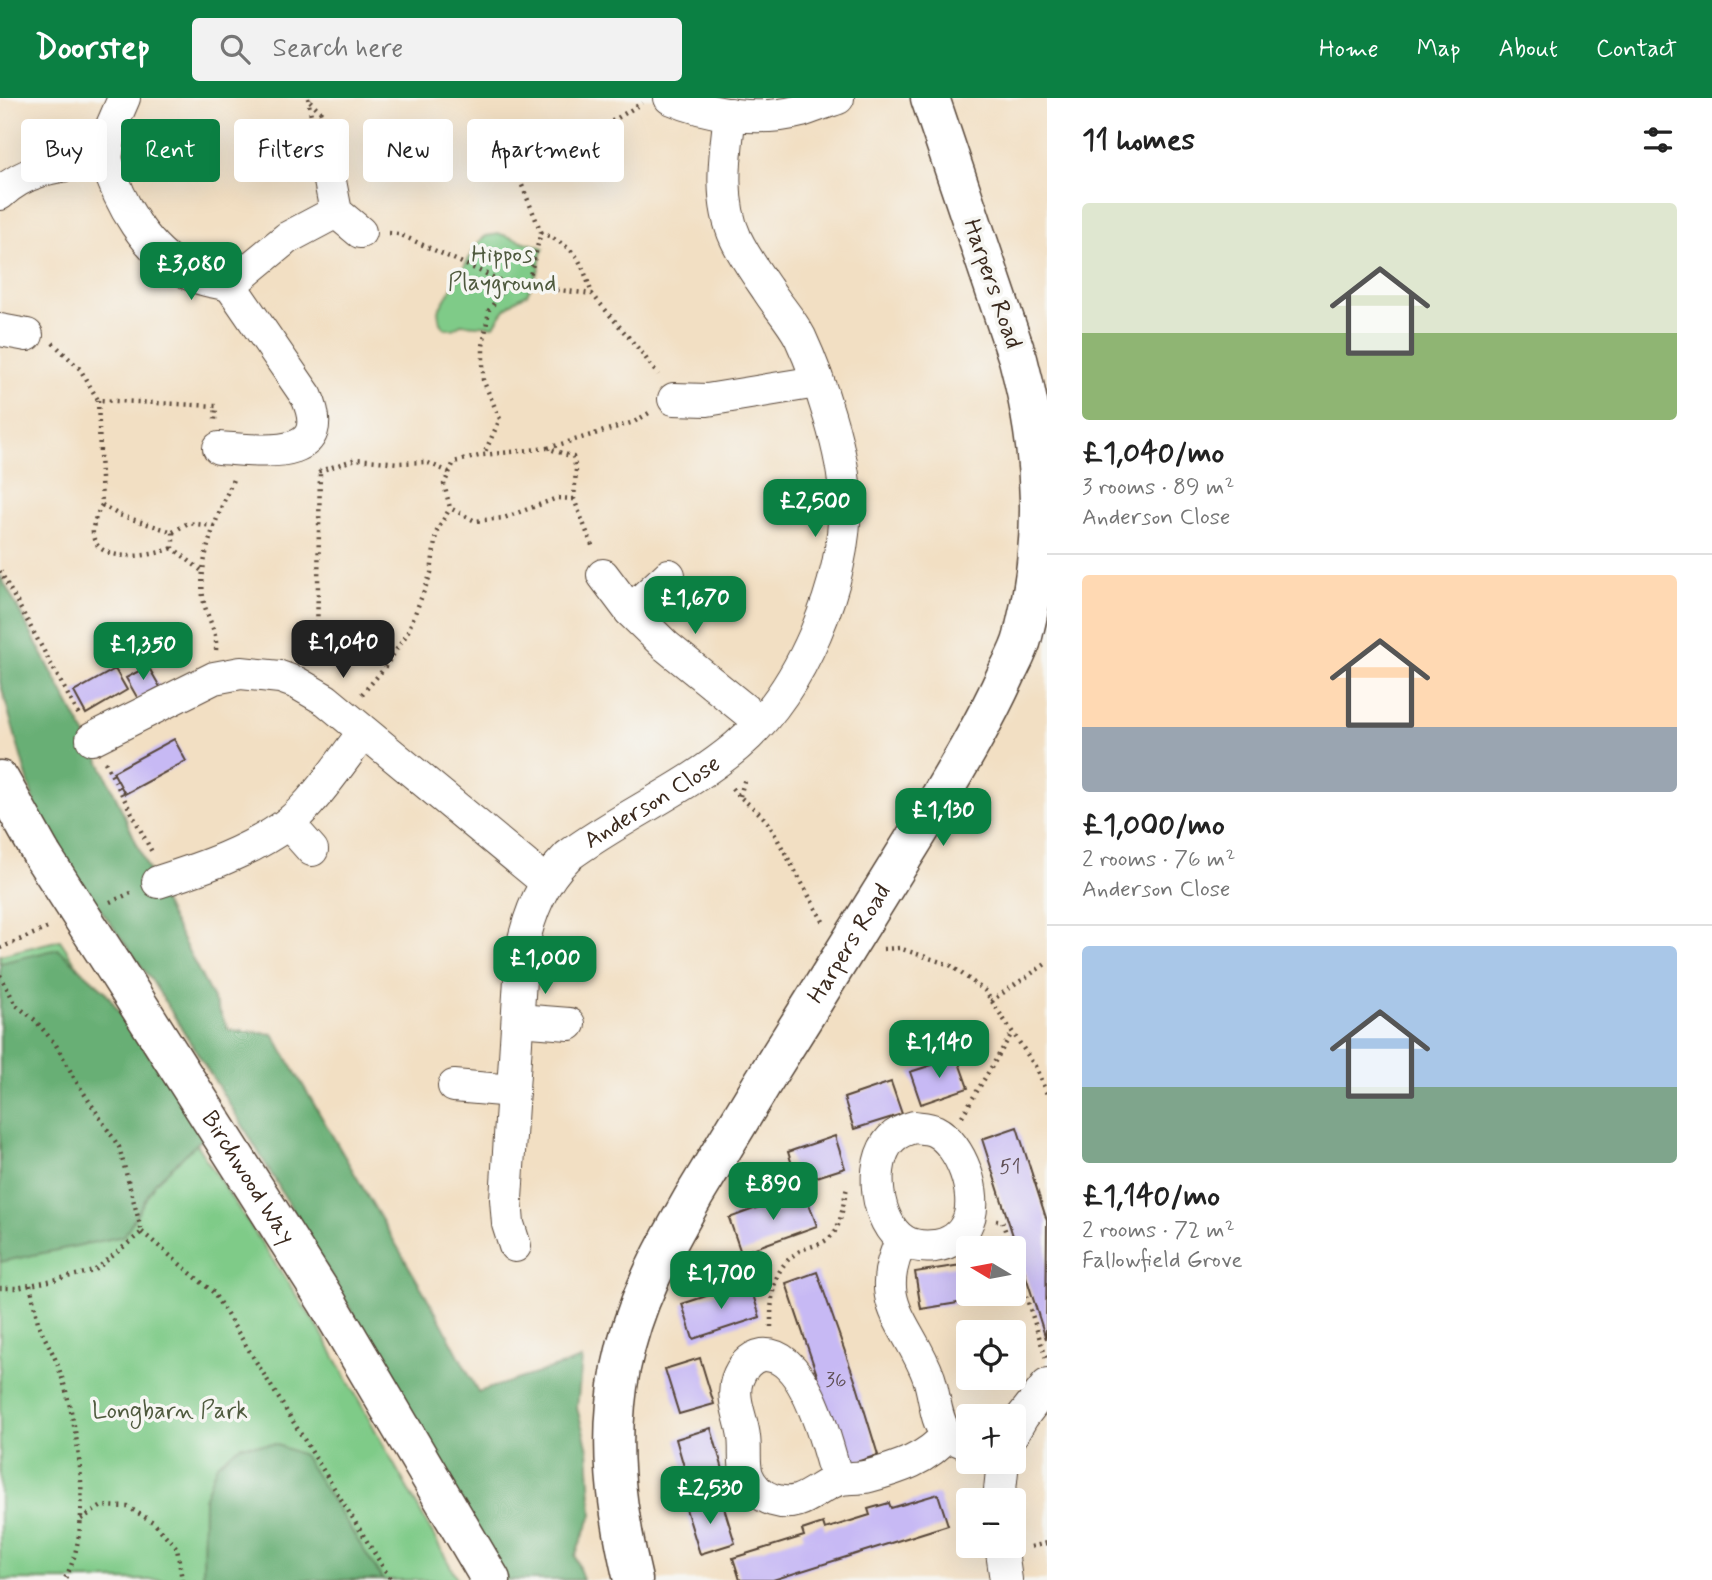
<!DOCTYPE html>
<html lang="en">
<head>
<meta charset="utf-8">
<style>
	body { margin:0; font-family:Mynerve,sans-serif; background:#f2f2f2; color:#222; height:100vh; display:flex; flex-direction:column; font-size:26px; white-space:nowrap }
	* { box-sizing:border-box; margin:0 }
	p { font-size:23px; color:#767676 }
	.icon { flex:none; width:38px; height:38px; fill:none; stroke:currentColor; stroke-width:2; stroke-linecap:round; stroke-linejoin:round }
	.map { position:relative; flex:1; overflow:hidden }
	.sheet { display:flex; flex-direction:column; background:#fff; width:665px }
	.sheet>* { flex:none }
	.hud { position:absolute; left:21px; top:21px; width:665px; height:63px; display:flex; gap:14px }
	.needle { width:46px; rotate:280deg }
	.fabs { position:absolute; left:956px; top:1138px; display:grid; gap:14px }
	.fabs a { display:grid; place-items:center; width:70px; height:70px; border-radius:7px; background:#fff; box-shadow:0 7px 28px #0002; font-size:35px }
	.price { position:absolute; translate:-50% -60px; padding:0 16px; border-radius:14px; background:#0b8043; color:#fff; font-size:23px; line-height:46px; filter:drop-shadow(0 2px 4px #0008) }
	.price::after { content:''; position:absolute; left:50%; top:42px; width:21px; height:16px; margin-left:-10px; background:inherit; clip-path:polygon(0 0,100% 0,50% 100%) }
	.price.active { background:#222; color:#fff }
	ul { padding:0; list-style:none }
	li { display:grid; align-content:center; gap:14px; height:371px; padding:0 35px }
	li+li { border-top:2px solid #e0e0e0 }
	li span { display:grid; place-items:center; height:217px; border-radius:7px; color:#555 }
	li>.icon { margin-inline-start:auto }
	span .icon { width:126px; height:126px; fill:#fffc; stroke-width:1 }
	li b { font-size:30px }
	h2 { display:flex; justify-content:space-between; align-items:center; height:84px; padding:0 35px; font-size:30px }
	.chip { padding:0 24px; border-radius:7px; background:#fff; box-shadow:0 7px 28px #0002; font-size:24px; line-height:63px }
	.chip.active { background:#0b8043; color:#fff }
	header { display:flex; align-items:center; gap:42px; box-sizing:border-box; height:98px; padding:0 35px; background:#0b8043; color:#fff }
	header strong { font-size:33px }
	nav { display:flex; gap:38px; margin-inline-start:auto; font-size:24px }
	.search { width:490px; height:63px; background:#f2f2f2; display:flex; align-items:center; gap:18px; box-sizing:border-box; padding:0 24px; border-radius:7px; color:#767676; font-size:26px }
	main { display:flex; flex:1; min-height:0 }
	.map>svg:first-child { display:block }
</style>
</head>
<body>
<header>
<strong>Doorstep</strong>
<div class="search"><svg class="icon" aria-label="search" viewBox="0 0 24 24"><circle cx="10" cy="10" r="6"/><path d="M15 15l6 6"/></svg>Search here</div>
<nav><a>Home</a><a>Map</a><a>About</a><a>Contact</a></nav>
</header>
<main>
<div class="map">
<svg width="1047" height="1482" viewBox="0 0 1047 1482">
	<rect width="100%" height="100%" fill="#f6f6f2"/>
	<filter id="ink" filterUnits="userSpaceOnUse"><feTurbulence type="fractalNoise" baseFrequency=".0143" numOctaves="2"/><feDisplacementMap in="SourceGraphic" scale="14" xChannelSelector="R" yChannelSelector="G"/><feConvolveMatrix kernelMatrix="1 2 1 2 8 2 1 2 1" color-interpolation-filters="sRGB"/></filter>
	<filter id="wash" filterUnits="userSpaceOnUse"><feTurbulence type="fractalNoise" baseFrequency=".00686" numOctaves="4" result="noise"/><feDisplacementMap in="SourceGraphic" scale="28" xChannelSelector="R" yChannelSelector="G"/><feGaussianBlur stdDeviation="1.57" result="paint"/><feColorMatrix in="noise" values="0 0 0 0 0 0 0 0 0 0 0 0 0 0 0 0 0 1.4 0 .05"/><feComposite in="paint" operator="in"/></filter>
	<g filter="url(#wash)">
		<rect width="100%" height="100%" fill="#f2dfc3"/>
		<path fill="#7fcb88" stroke="#5d7a53" stroke-width="2" d="M 500,136 L 544,150 L 541,156 L 539,171 L 527,196 C 510,204 503,212 494,228 L 461,226 L 453,231 L 445,231 L 440,225 L 438,213 L 479,144 L 486,138 Z
			M 60,842 L 321,1234 L 458,1482 L 0,1482 L 0,857 Z"/>
		<path fill="#67af74" stroke="#516c49" stroke-width="2" d="M 0,477 L 103,670 L 162,802 L 229,932 L 273,936 L 439,1220 L 478,1294 L 582,1261 L 577,1310 L 588,1351 L 592,1417 L 575,1458 L 583,1482 L 500,1482 L 358,1224 L 245,1031 L 152,883 L 41,729 L 0,584 Z
			M 58,851 L 105,893 L 205,1038 L 155,1085 L 124,1138 L 0,1164 L 0,865 Z
			M 275,1346 L 303,1357 L 383,1482 L 203,1482 L 204,1401 L 217,1366 L 241,1347 Z"/>
		<g id="blocks">
			<path fill="#c7b9f4" d="M 148,568 L 160,589 L 138,601 L 126,580 Z
				M 115,571 L 127,592 L 86,616 L 74,594 Z
				M 174,641 L 186,663 L 125,696 L 113,674 Z
				M 957,959 L 968,990 L 921,1006 L 910,974 Z
				M 891,984 L 902,1016 L 854,1031 L 844,1000 Z
				M 1017,1029 L 1047,1123 L 1046,1241 L 982,1041 Z
				M 835,1038 L 845,1070 L 798,1085 L 788,1054 Z
				M 804,1093 L 817,1128 L 741,1155 L 729,1120 Z
				M 968,1166 L 968,1195 L 999,1195 L 1000,1198 L 921,1211 L 915,1174 Z
				M 817,1174 L 857,1288 L 878,1357 L 847,1367 L 815,1277 L 817,1277 L 786,1185 Z
				M 749,1184 L 760,1219 L 693,1241 L 682,1206 Z
				M 700,1260 L 714,1306 L 679,1316 L 665,1271 Z
				M 711,1330 L 724,1375 L 689,1386 L 676,1341 Z
				M 938,1396 L 948,1427 L 773,1482 L 740,1482 L 733,1460 L 804,1438 L 802,1432 L 823,1425 L 825,1431 L 870,1417 L 868,1411 L 889,1405 L 891,1410 Z
				M 721,1400 L 735,1445 L 700,1456 L 686,1411 Z"/>
		</g>
	</g>
	<g filter="url(#ink)">
		<use href="#blocks" fill-opacity="0" stroke="#564537" stroke-width="2"/>
		<g fill="none" stroke-linecap="round" stroke-linejoin="round">
			<g stroke="#564537" stroke-width="34">
				<g id="street">
					<path d="M 670,0 C 709,17 759,24 801,13 C 813,9 826,4 838,0"/>
					<path d="M 106,61 C 119,106 146,153 188,175 C 200,182 216,184 230,187 L 287,140 L 336,114"/>
					<path d="M 330,83 L 336,114 L 360,134"/>
					<path d="M 0,96 C 28,68 69,67 106,61 L 111,30 L 124,0"/>
					<path d="M 0,232 L 27,237"/>
					<path d="M 674,301 L 707,302 L 817,284"/>
					<path d="M 219,350 C 257,352 336,366 307,299 L 230,187"/>
					<path d="M 603,477 L 630,513 L 666,548 L 760,624"/>
					<path d="M 630,513 L 669,477"/>
					<path d="M 92,641 L 214,580 L 241,575 L 280,579 L 297,585 L 326,602 L 546,784"/>
					<path d="M 288,725 L 312,752"/>
					<path d="M 158,784 C 202,770 249,754 287,726 C 314,705 342,662 364,634"/>
					<path d="M 518,922 L 569,926"/>
					<path d="M 454,988 L 513,993"/>
					<path d="M 914,1029 C 922,1030 929,1030 935,1033 C 961,1046 979,1097 968,1123 C 963,1137 950,1146 935,1148 C 925,1149 914,1149 904,1143 C 876,1126 868,1065 891,1041 C 897,1035 906,1031 914,1029 Z"/>
					<path d="M 902,1142 C 870,1205 909,1225 929,1280 C 935,1298 935,1322 947,1337"/>
					<path id="s1" d="M 515,1148 L 508,1126 L 506,1101 L 522,850 C 530,814 542,784 568,758 C 622,718 686,691 737,648 C 802,592 845,487 845,402 C 845,357 819,280 800,239 C 791,222 777,207 767,191 C 756,175 744,158 736,141 C 718,103 725,57 730,16"/>
					<path d="M 1013,1335 L 1023,1318 L 1047,1287"/>
					<path d="M 837,1382 C 828,1350 806,1253 762,1257 C 750,1259 741,1270 737,1282 C 731,1301 742,1320 744,1339 C 746,1352 743,1365 747,1377 C 751,1388 761,1398 773,1402 C 802,1411 813,1391 837,1382 C 847,1379 858,1381 869,1378 C 899,1370 927,1361 947,1337 L 968,1346"/>
					<path d="M 999,1402 L 1003,1363"/>
					<path d="M 1001,1447 L 1006,1482"/>
				</g>
			</g>
			<g stroke="#564537" stroke-width="41">
				<g id="secondary">
					<path id="s2" d="M 633,1482 C 616,1409 607,1345 621,1270 C 634,1204 661,1156 694,1098 C 717,1060 740,1022 763,984 C 818,897 872,809 926,722 C 955,674 984,626 1007,575 C 1013,563 1020,551 1023,538 C 1047,444 1043,355 1018,261 L 930,0"/>
				</g>
			</g>
			<g stroke="#564537" stroke-width="41">
				<g id="primary">
					<path d="M 0,682 L 42,757"/>
					<path id="s3" d="M 113,867 L 327,1204 L 491,1482"/>
				</g>
			</g>
			<path stroke="#564537" stroke-width="4.5" stroke-dasharray="2 5" stroke-linecap="butt" d="M 308,0 L 318,57
				M 310,3 L 320,13 L 336,54
				M 541,134 C 578,153 579,157 592,196
				M 389,135 L 399,136 L 508,186 L 489,212 L 483,248 L 483,282 L 500,321 L 484,356
				M 508,186 L 592,196 L 642,255 L 658,277
				M 527,189 L 541,134 L 519,80 L 642,5
				M 53,245 L 80,271 L 98,302 L 216,308 L 215,322
				M 98,302 L 102,407 L 119,417 L 173,434 L 173,450 L 203,474
				M 548,350 L 634,324 L 649,315
				M 319,372 L 320,373 L 356,361 L 399,365 L 426,364 L 449,374
				M 574,401 L 557,400 L 504,420 L 475,423 L 450,410 L 444,386 L 454,364 L 483,357 L 547,350 L 573,359 L 576,371 L 574,401 L 593,450
				M 102,407 C 68,465 137,464 173,450
				M 173,434 L 188,425 L 214,428
				M 0,473 L 79,617
				M 216,552 C 218,532 205,518 203,499 C 198,458 219,416 234,379
				M 303,556 L 305,544 L 317,543 L 320,373
				M 362,596 L 382,573 L 407,536 L 431,475 L 436,435 L 450,410
				M 105,664 L 153,756
				M 732,690 C 743,704 758,711 769,726 L 824,825
				M 740,698 L 745,680
				M 110,804 L 131,795
				M 0,850 L 50,829
				M 883,851 L 899,850 L 950,867 L 985,893 L 1035,968 L 1047,996
				M 0,877 L 16,907 L 35,922 L 56,947 L 76,983 L 119,1049 L 142,1134 L 94,1173 L 17,1190 L 0,1190
				M 991,903 L 1047,865
				M 962,1018 L 1012,935
				M 996,1122 L 1002,1123 L 1011,1150
				M 142,1134 L 213,1194 L 391,1482
				M 1013,1158 L 1046,1260
				M 30,1187 C 33,1199 35,1212 38,1224 C 43,1239 53,1253 58,1268 C 78,1323 96,1429 64,1482
				M 771,1229 C 771,1200 771,1169 800,1153 C 812,1147 824,1147 833,1136 C 842,1125 843,1104 847,1090
				M 81,1421 L 102,1408 L 128,1409 L 153,1424 L 177,1450 L 182,1482
				M 1031,1449 L 1047,1445"/>
			<use href="#street" stroke="#fff" stroke-width="32"/>
			<use href="#secondary" stroke="#fff" stroke-width="38"/>
			<use href="#primary" stroke="#fff" stroke-width="38"/>
			<g stroke="#564537" stroke-width="41" stroke-linecap="butt">
				<path id="primary-bridge" d="M 42,757 L 113,867"/>
			</g>
			<use href="#primary-bridge" stroke="#fff" stroke-width="38"/>
		</g>
	</g>
	<g text-anchor="middle" dominant-baseline="central" stroke-width="7" stroke-linejoin="round" paint-order="stroke">
		<g font-size="21" fill="#5e4e54">
			<text x="1010" y="1069">51</text>
			<text x="836" y="1282">36</text>
		</g>
		<g font-size="24" fill="#4f5a3e" stroke="#f6f6f2">
			<text x="502" y="157">Hippos<tspan x="502" dy="28">Playground</tspan></text>
			<text x="170" y="1313">Longbarn Park</text>
		</g>
		<g font-size="24" fill="#3b2a1e" stroke="#f6f6f2">
			<text transform="translate(992 186) rotate(71)">Harpers Road</text>
			<text stroke="none"><textPath href="#s1" startOffset="504">Anderson Close</textPath></text>
			<text stroke="none"><textPath href="#s2" startOffset="698">Harpers Road</textPath></text>
			<text stroke="none"><textPath href="#s3" startOffset="252">Birchwood Way</textPath></text>
		</g>
	</g>
</svg>
<div class="fabs">
<a><svg class="needle" viewBox="-14 -14 28 28"><path d="M0-13l5 13h-10z" fill="#e53935"/><path d="M0 13l5-13h-10z" fill="#767676"/></svg></a>
<a><svg class="icon" aria-label="locate" viewBox="0 0 24 24"><circle cx="12" cy="12" r="6"/><path d="M12 2v4M12 18v4M2 12h4M18 12h4"/></svg></a>
<a>+</a>
<a>−</a>
</div>
<b class="price" style="left:191px;top:204px">£3,080</b>
<b class="price" style="left:815px;top:441px">£2,500</b>
<b class="price" style="left:695px;top:538px">£1,670</b>
<b class="price active" style="left:343px;top:582px">£1,040</b>
<b class="price" style="left:143px;top:584px">£1,350</b>
<b class="price" style="left:943px;top:750px">£1,130</b>
<b class="price" style="left:545px;top:898px">£1,000</b>
<b class="price" style="left:939px;top:982px">£1,140</b>
<b class="price" style="left:773px;top:1124px">£890</b>
<b class="price" style="left:721px;top:1213px">£1,700</b>
<b class="price" style="left:710px;top:1428px">£2,530</b>
<div class="hud">
<a class="chip">Buy</a>
<a class="chip active">Rent</a>
<a class="chip">Filters</a>
<a class="chip">New</a>
<a class="chip">Apartment</a>
</div>
</div>
<section class="sheet">
<h2>11 homes<svg class="icon" aria-label="filters" viewBox="0 0 24 24"><path d="M4 7h16M4 17h16"/><circle cx="9" cy="7" r="2"/><circle cx="15" cy="17" r="2"/></svg></h2>
<ul>
<li><span style="background:linear-gradient(#dfe7d0 60%,#8fb573 0)"><svg class="icon" aria-label="home" viewBox="0 0 24 24"><path d="M3 11l9-7 9 7M6 9v11h12V9"/></svg></span><div><b>£1,040/mo</b><p>3 rooms · 89 m²</p><p>Anderson Close</p></div></li>
<li><span style="background:linear-gradient(#ffd9b3 70%,#9aa5b1 0)"><svg class="icon" aria-label="home" viewBox="0 0 24 24"><path d="M3 11l9-7 9 7M6 9v11h12V9"/></svg></span><div><b>£1,000/mo</b><p>2 rooms · 76 m²</p><p>Anderson Close</p></div></li>
<li><span style="background:linear-gradient(#a9c7e8 65%,#7fa58c 0)"><svg class="icon" aria-label="home" viewBox="0 0 24 24"><path d="M3 11l9-7 9 7M6 9v11h12V9"/></svg></span><div><b>£1,140/mo</b><p>2 rooms · 72 m²</p><p>Fallowfield Grove</p></div></li>
</ul>
</section>
</main>
</body>
</html>
